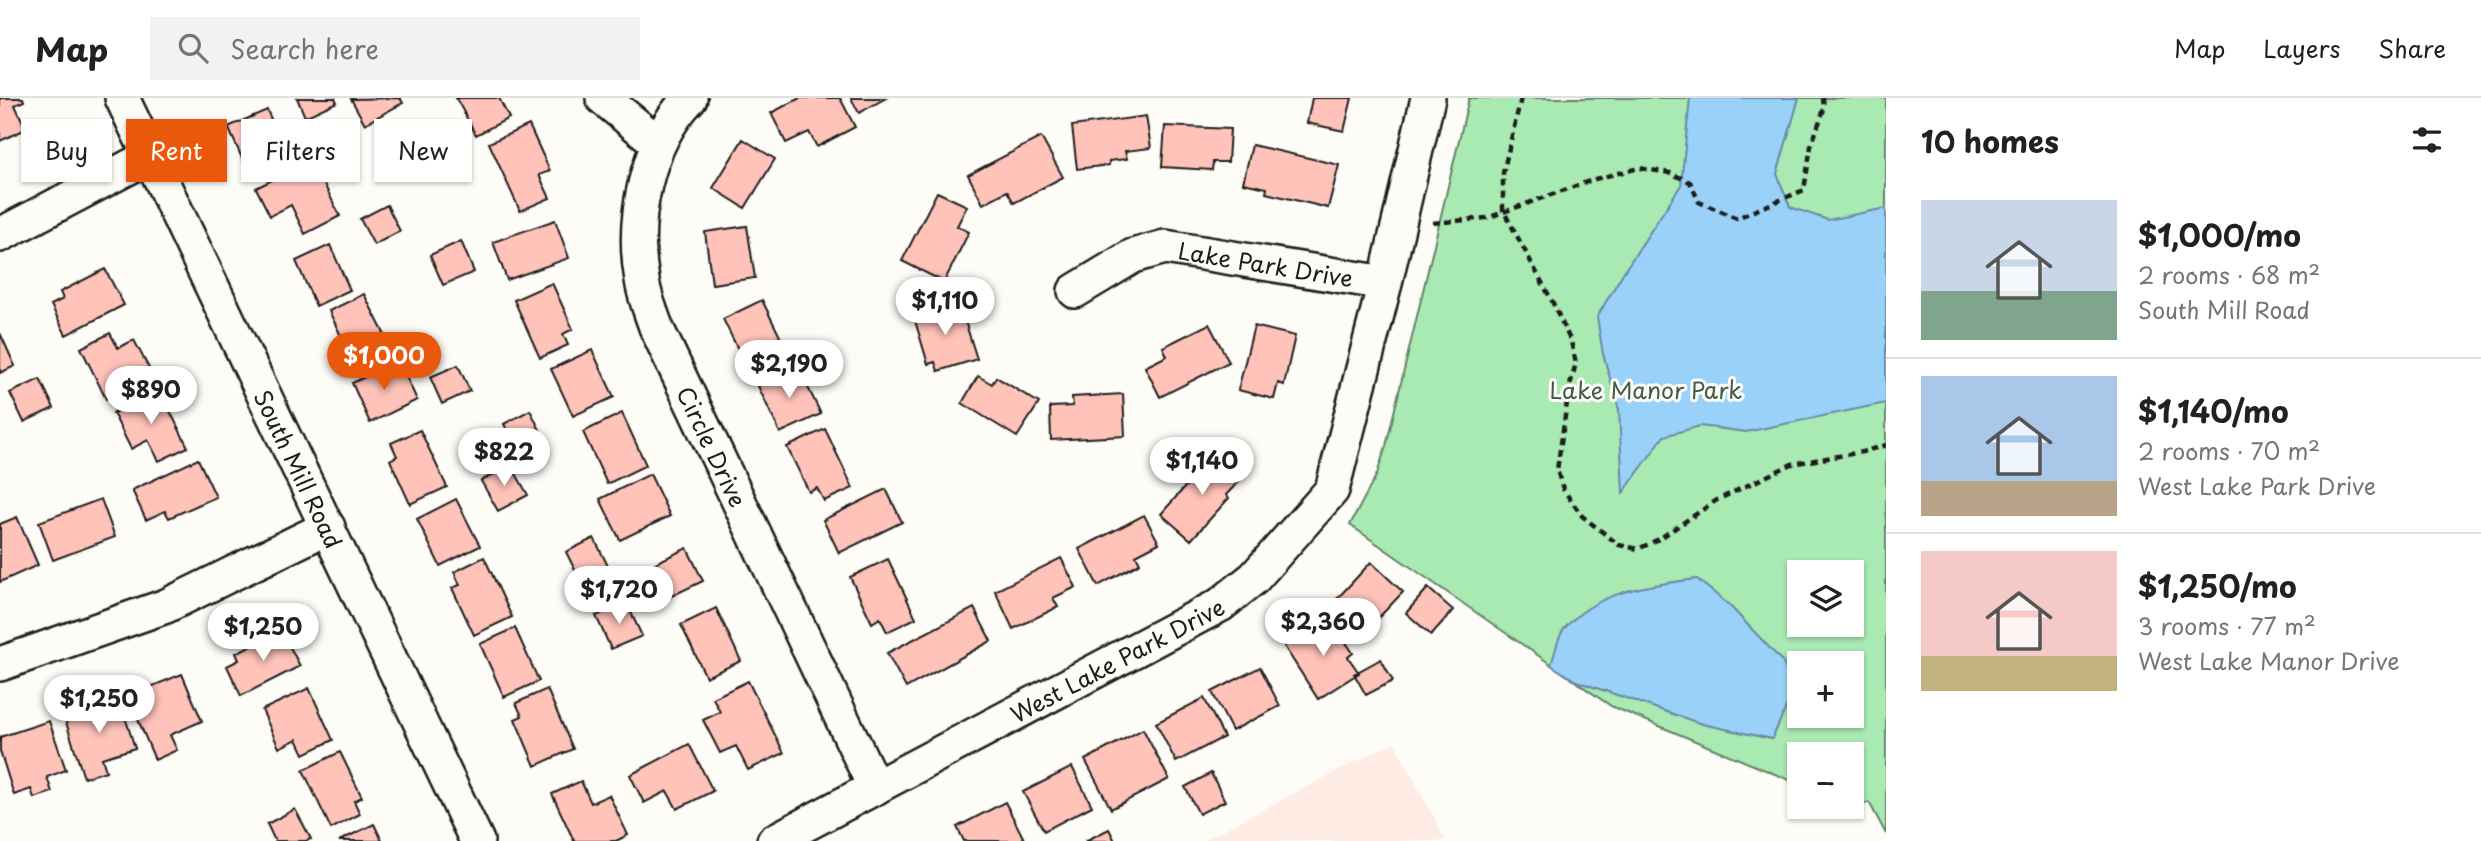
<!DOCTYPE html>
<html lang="en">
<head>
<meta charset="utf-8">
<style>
	body { margin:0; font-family:"Playpen Sans",sans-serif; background:#f2f2f2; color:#202124; height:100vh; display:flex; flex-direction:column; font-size:26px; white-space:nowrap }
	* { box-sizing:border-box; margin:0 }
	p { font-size:23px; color:#757577 }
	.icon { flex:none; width:38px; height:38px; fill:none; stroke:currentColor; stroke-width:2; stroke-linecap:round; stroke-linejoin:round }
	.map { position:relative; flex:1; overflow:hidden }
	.details { display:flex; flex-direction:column; background:#fff; width:595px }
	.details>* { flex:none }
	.top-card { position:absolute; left:21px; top:21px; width:665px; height:63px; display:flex; gap:14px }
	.controls { position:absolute; left:1787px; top:462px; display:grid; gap:14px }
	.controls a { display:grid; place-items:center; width:77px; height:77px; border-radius:0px; background:#fff; box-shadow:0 2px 5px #0004; font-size:35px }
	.price { position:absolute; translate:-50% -60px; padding:0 16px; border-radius:24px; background:#fff; color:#222; font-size:23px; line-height:46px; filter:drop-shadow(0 2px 4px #0008) }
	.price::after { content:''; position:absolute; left:50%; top:42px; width:21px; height:16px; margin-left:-10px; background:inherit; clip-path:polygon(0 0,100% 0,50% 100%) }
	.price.on { background:#ea580c; color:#fff }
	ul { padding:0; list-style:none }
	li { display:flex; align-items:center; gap:21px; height:175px; padding:0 35px }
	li+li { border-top:2px solid #e0e0e0 }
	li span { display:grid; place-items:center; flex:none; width:196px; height:140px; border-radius:0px; color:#555 }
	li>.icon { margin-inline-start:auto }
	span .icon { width:84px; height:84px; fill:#fffc; stroke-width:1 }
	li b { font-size:30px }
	h2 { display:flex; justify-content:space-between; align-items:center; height:84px; padding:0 35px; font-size:30px }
	.tag { padding:0 24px; border-radius:0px; background:#fff; box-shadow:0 2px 5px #0004; font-size:24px; line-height:63px }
	.tag.on { background:#ea580c; color:#fff }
	header { display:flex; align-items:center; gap:42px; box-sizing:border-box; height:98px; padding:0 35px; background:#fff; border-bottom:2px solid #e0e0e0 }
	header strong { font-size:33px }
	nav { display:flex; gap:38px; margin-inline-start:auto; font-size:24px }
	.search { width:490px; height:63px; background:#f2f2f2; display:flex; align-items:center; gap:18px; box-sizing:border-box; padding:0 24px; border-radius:0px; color:#757577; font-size:26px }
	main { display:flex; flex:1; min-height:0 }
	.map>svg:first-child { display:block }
</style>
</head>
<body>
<header>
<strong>Map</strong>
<div class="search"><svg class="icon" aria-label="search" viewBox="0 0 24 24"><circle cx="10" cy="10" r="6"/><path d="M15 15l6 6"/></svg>Search here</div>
<nav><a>Map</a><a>Layers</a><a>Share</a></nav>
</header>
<main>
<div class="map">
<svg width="1886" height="743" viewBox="0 0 1886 743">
	<rect width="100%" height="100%" fill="#fdfcf7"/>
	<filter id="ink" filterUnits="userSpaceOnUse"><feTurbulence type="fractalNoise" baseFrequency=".0143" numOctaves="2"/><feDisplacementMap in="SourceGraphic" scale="14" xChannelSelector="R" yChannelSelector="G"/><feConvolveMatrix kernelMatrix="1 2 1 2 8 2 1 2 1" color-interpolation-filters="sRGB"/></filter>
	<g filter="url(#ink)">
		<path fill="#feebe4" d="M 1394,644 L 1446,743 L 1202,743 Z"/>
		<path fill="#a9e9b2" stroke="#628267" stroke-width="2" fill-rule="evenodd" d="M 1469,0 L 1886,0 L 1886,736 L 1869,704 L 1856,710 L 1852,708 L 1852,656 L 1799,656 L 1799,686 L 1611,608 L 1350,427 L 1377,376 L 1386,348 ZM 1799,474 L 1852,474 L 1852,527 L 1799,527 ZM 1799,565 L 1852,565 L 1852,618 L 1799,618 Z"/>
		<path fill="#9ad1f9" stroke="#6889a1" stroke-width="2" d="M 1690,0 L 1799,0 L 1777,76 L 1790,109 L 1828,122 L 1886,110 L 1886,305 L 1746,334 L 1700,328 L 1664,338 L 1623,395 L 1619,312 L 1603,256 L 1597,219 L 1623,175 L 1681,87 Z
			M 1697,481 L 1729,507 L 1782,563 L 1795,590 L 1772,641 L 1702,626 L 1576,583 L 1551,567 C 1555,556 1557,540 1564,531 C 1597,492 1650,487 1697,481 Z"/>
		<path fill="#ffc3b9" stroke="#1c1c1c" stroke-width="2" d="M 0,0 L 23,0 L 24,3 L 15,7 L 26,31 L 0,43 Z
			M 297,0 L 335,0 L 337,4 L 305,19 Z
			M 400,0 L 403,5 L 365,26 L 351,1 Z
			M 456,0 L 499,0 L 509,20 L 476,37 Z
			M 800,0 L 840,0 L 855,29 L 817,49 L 809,34 L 786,45 L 771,15 Z
			M 851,0 L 886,0 L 859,15 Z
			M 1312,0 L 1352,0 L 1344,33 L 1307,25 Z
			M 267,12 L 288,60 L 250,78 L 228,29 Z
			M 1146,18 L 1151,50 L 1125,53 L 1127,61 L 1109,63 L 1109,67 L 1077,71 L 1072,28 Z
			M 529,27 L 550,73 L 539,77 L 550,100 L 520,113 L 489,45 Z
			M 1165,28 L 1230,31 L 1228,64 L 1213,64 L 1212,72 L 1162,69 Z
			M 437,36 L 450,59 L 420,75 L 407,52 Z
			M 1041,39 L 1063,79 L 1014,105 L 1007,93 L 983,106 L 968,77 Z
			M 743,41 L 775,61 L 745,110 L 713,90 Z
			M 1252,47 L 1339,67 L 1328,110 L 1266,95 L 1267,90 L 1243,85 Z
			M 312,62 L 340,118 L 305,136 L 291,107 L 270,118 L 256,90 Z
			M 937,94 L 967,108 L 957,128 L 969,134 L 944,184 L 902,163 Z
			M 387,107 L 400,133 L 374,147 L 360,121 Z
			M 555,122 L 569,160 L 507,182 L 493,144 Z
			M 747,128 L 755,180 L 712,186 L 705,134 Z
			M 461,143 L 474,174 L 443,187 L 430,157 Z
			M 330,147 L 350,192 L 316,208 L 296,163 Z
			M 105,171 L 124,207 L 66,237 L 51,207 L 63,201 L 60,194 Z
			M 552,185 L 573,231 L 563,236 L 568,247 L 540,260 L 514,202 Z
			M 364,196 L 393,253 L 351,274 L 335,242 L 341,238 L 329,213 Z
			M 762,202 L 790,259 L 751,278 L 723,221 Z
			M 951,205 L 955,219 L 963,217 L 977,261 L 938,273 L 935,264 L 928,266 L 913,216 Z
			M 1209,226 L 1229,264 L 1160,299 L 1145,269 L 1167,258 L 1163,249 Z
			M 1254,228 L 1295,238 L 1284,287 L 1278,285 L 1274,301 L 1238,292 Z
			M 0,235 L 15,268 L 0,275 Z
			M 110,235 L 118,250 L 134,242 L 153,278 L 106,301 L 81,250 Z
			M 592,252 L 614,299 L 573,318 L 551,271 Z
			M 399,263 L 417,302 L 370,325 L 352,285 Z
			M 458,267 L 470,293 L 442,306 L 430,279 Z
			M 798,269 L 821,316 L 780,335 L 758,288 Z
			M 978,278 L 992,286 L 996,279 L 1039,305 L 1017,339 L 962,305 Z
			M 40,281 L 54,310 L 24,324 L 10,295 Z
			M 159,291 L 188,349 L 159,363 L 148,342 L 131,351 L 113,315 Z
			M 1123,296 L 1125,338 L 1051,342 L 1050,309 L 1073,308 L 1072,299 Z
			M 530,312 L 544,340 L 517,353 L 504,326 Z
			M 622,315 L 646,367 L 607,386 L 583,334 Z
			M 825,331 L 853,390 L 824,403 L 817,390 L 809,394 L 787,349 Z
			M 420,332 L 447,389 L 410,406 L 390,362 L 397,358 L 391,345 Z
			M 1215,355 L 1242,380 L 1226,397 L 1229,400 L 1191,442 L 1161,416 Z
			M 198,361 L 216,399 L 169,420 L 165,413 L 146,422 L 132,392 Z
			M 511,367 L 528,397 L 498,413 L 481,383 Z
			M 650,376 L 670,418 L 620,442 L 600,401 Z
			M 886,391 L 902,424 L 839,455 L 823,422 Z
			M 101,401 L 115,439 L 53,462 L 39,424 Z
			M 456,401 L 480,448 L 440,468 L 417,421 Z
			M 1144,417 L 1159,445 L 1136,457 L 1140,465 L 1098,488 L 1079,451 Z
			M 17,419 L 38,467 L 0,484 L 0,426 Z
			M 594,440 L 609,470 L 581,484 L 566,454 Z
			M 687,450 L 703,483 L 642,512 L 626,479 Z
			M 484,459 L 512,519 L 474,537 L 452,490 L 460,487 L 454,474 Z
			M 1061,460 L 1076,489 L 1053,500 L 1058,509 L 1013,531 L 995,493 Z
			M 888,461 L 916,520 L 887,534 L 880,520 L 872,525 L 850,479 Z
			M 1371,464 L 1403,494 L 1366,533 L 1335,503 Z
			M 1428,490 L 1453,512 L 1431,537 L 1406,515 Z
			M 626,504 L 642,538 L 611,551 L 596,518 Z
			M 716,510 L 741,563 L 706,579 L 681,527 Z
			M 974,510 L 991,543 L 906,590 L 887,555 Z
			M 1329,519 L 1353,555 L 1348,559 L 1359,575 L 1318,601 L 1284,548 Z
			M 515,530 L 539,583 L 504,599 L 480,546 Z
			M 281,532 L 300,568 L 241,598 L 227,568 L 239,562 L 236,555 Z
			M 1381,561 L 1393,583 L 1366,597 L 1354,576 Z
			M 1260,569 L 1280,608 L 1232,633 L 1212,594 Z
			M 182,576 L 202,623 L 170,637 L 177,652 L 155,662 L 128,598 Z
			M 748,583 L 784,655 L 748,672 L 736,648 L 720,655 L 703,622 L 720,614 L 713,600 Z
			M 309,590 L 333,642 L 304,656 L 297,641 L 279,650 L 262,612 Z
			M 547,591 L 573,651 L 535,668 L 515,621 L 522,618 L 516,605 Z
			M 119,600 L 135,650 L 102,660 L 106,673 L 84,680 L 64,618 Z
			M 1204,600 L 1224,639 L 1176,664 L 1156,625 Z
			M 49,623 L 66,672 L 47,679 L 52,694 L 34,700 L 31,691 L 14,697 L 0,653 L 0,639 Z
			M 1143,631 L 1169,681 L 1111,711 L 1085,662 Z
			M 689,646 L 713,693 L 677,711 L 667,693 L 644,705 L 630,677 Z
			M 340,654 L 362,699 L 354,703 L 360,716 L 331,731 L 303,672 Z
			M 1072,669 L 1092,708 L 1044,733 L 1023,694 Z
			M 1211,675 L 1225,703 L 1199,716 L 1185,689 Z
			M 581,683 L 591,705 L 609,697 L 628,737 L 616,743 L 574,743 L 552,696 Z
			M 1005,704 L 1025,743 L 964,743 L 957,729 Z
			M 295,711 L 311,741 L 306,743 L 275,743 L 267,726 Z
			M 374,726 L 382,743 L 339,743 Z
			M 1109,731 L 1115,743 L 1085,743 Z"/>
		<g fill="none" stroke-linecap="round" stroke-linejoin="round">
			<g stroke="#1c1c1c" stroke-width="38">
				<g id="minor">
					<path id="s1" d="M 122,0 L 477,743"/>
					<path d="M 603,0 L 658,45"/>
					<path id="s2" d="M 690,0 C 646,45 631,121 642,182 C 644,198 651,214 656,229 L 875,690"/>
					<path d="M 0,137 L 150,58"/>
					<path id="s3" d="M 1075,193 L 1133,158 L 1165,149 L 1385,185"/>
					<path d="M 0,566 L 166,508 L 328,429"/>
					<path id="s4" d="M 774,743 L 1220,507 L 1254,480 L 1332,392 L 1385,185 L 1428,0"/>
				</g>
			</g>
			<path stroke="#1c1c1c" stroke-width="4.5" stroke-dasharray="7 5" stroke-linecap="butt" d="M 1521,0 L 1503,75 L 1503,112 L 1552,203 L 1571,244 L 1576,265 L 1569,291 L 1557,372 L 1563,391 L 1582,418 L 1619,447 L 1638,451 L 1659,441 L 1717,402 L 1792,366 L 1862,354 L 1886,347
				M 1433,125 L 1487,120 L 1595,81 L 1639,70 L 1670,75 L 1690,84 L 1699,104 L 1737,120 L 1804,92 L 1811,48 L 1824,11 L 1823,0"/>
			<use href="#minor" stroke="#fdfcf7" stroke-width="33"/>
		</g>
	</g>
	<g text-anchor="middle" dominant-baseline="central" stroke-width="6" stroke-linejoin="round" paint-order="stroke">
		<g font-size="23" fill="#1c1c1c" stroke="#fdfcf7">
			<text stroke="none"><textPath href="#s3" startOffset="203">Lake Park Drive</textPath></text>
			<text stroke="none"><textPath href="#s2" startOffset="376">Circle Drive</textPath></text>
			<text stroke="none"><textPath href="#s1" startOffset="411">South Mill Road</textPath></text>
			<text stroke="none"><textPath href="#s4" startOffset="388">West Lake Park Drive</textPath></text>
		</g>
		<g font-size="23" fill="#465a49" stroke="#fdfcf7">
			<text x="1646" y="291">Lake Manor Park</text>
		</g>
	</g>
</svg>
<div class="controls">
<a><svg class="icon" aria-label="layers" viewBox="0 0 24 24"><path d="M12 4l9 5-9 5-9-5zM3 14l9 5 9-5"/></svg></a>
<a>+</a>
<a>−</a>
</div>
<b class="price" style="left:945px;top:239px">$1,110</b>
<b class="price on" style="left:384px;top:294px">$1,000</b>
<b class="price" style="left:789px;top:302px">$2,190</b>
<b class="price" style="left:151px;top:328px">$890</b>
<b class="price" style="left:504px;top:390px">$822</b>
<b class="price" style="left:1202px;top:399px">$1,140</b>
<b class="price" style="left:619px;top:528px">$1,720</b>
<b class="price" style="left:1323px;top:560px">$2,360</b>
<b class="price" style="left:263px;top:565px">$1,250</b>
<b class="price" style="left:99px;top:637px">$1,250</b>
<div class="top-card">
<a class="tag">Buy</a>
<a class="tag on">Rent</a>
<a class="tag">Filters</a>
<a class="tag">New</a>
</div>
</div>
<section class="details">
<h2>10 homes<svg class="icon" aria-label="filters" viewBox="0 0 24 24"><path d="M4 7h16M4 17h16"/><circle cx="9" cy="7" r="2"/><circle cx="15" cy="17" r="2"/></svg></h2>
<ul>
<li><span style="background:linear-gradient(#c9d6e8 65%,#7fa58c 0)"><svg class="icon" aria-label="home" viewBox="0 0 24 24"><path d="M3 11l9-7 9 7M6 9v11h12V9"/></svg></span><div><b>$1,000/mo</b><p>2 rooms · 68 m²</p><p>South Mill Road</p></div></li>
<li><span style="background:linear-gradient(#a9c7e8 75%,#b9a48a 0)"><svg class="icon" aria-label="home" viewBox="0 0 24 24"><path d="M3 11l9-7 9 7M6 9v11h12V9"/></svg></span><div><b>$1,140/mo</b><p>2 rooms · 70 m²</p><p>West Lake Park Drive</p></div></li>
<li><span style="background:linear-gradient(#f6c9c9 75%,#c2b280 0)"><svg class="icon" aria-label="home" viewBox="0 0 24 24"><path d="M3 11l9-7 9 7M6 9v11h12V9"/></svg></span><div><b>$1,250/mo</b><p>3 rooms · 77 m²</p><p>West Lake Manor Drive</p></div></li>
</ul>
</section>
</main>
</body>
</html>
